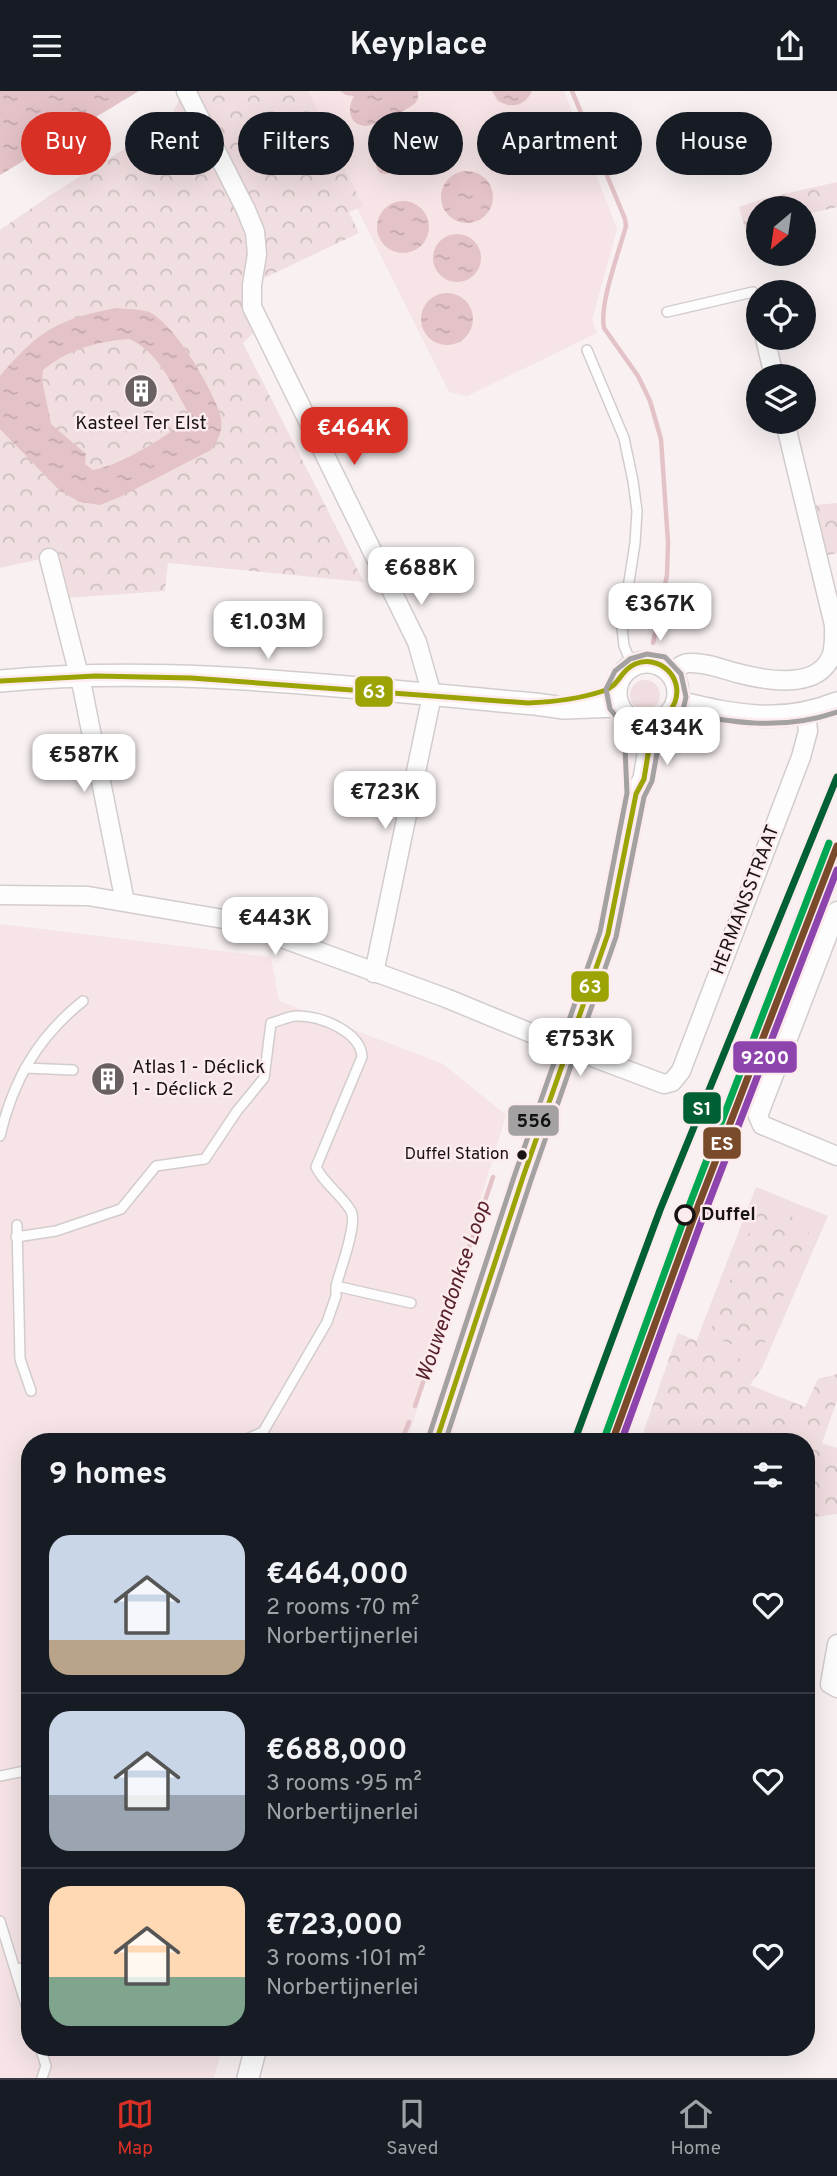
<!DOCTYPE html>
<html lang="en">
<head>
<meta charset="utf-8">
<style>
	body { margin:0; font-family:Overpass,sans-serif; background:#20242c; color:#f1f3f6; height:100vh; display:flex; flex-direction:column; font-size:26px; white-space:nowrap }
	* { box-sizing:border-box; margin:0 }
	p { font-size:23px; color:#9ea1a6 }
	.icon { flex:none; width:38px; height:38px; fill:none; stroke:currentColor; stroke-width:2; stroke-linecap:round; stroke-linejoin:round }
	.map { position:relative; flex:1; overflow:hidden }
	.side { position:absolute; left:21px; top:1342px; width:794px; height:623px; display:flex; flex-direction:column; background:#171b24; border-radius:28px; box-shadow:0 7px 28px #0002 }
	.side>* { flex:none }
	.hud { position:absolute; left:21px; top:21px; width:796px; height:63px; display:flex; gap:14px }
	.needle { width:46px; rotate:209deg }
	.fabs { position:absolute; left:746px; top:105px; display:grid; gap:14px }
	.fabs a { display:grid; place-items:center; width:70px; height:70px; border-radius:50%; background:#171b24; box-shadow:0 7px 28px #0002; font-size:35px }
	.price { position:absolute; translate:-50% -60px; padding:0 16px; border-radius:14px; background:#fff; color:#222; font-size:23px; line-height:46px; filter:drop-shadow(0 2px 4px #0008) }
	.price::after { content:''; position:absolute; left:50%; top:42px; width:21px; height:16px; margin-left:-10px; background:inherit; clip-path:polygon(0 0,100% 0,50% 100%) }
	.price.current { background:#d93025; color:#fff }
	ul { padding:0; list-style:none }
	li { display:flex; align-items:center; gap:21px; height:175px; padding:0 28px }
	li+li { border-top:2px solid #363941 }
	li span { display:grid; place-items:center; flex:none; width:196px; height:140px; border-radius:21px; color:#555 }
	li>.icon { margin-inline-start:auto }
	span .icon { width:84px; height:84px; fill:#fffc; stroke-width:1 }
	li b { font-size:30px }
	h2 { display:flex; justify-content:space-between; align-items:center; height:84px; padding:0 28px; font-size:30px }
	.chip { padding:0 24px; border-radius:32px; background:#171b24; box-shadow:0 7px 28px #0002; font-size:24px; line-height:63px }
	.chip.current { background:#d93025; color:#fff }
	header { display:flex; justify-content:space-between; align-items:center; height:91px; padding:0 28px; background:#171b24; font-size:32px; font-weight:700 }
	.tab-bar { display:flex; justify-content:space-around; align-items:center; height:98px; border-top:2px solid #363941; background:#171b24; font-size:19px; color:#9ea1a6 }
	.tab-bar a { display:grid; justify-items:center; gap:4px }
	.tab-bar .current { color:#d93025 }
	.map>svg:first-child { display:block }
</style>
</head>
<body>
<header><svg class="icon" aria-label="menu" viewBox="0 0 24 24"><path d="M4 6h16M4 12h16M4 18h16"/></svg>Keyplace<svg class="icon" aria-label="share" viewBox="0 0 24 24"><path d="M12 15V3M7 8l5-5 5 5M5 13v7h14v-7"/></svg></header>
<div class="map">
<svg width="837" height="1987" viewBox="0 0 837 1987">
	<defs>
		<pattern id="forest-crowns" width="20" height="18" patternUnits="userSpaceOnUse" patternTransform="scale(1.75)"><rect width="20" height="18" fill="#f1dee0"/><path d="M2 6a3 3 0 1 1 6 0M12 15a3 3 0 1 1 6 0" fill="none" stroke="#cebebf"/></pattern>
		<pattern id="water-ripples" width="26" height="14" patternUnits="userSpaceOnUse" patternTransform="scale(1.75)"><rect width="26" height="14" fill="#e4c3c8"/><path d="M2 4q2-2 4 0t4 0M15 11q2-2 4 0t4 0" fill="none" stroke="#c3a7ab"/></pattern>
	</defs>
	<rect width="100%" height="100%" fill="#f8f0f1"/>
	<path fill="#f6e4e6" d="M 298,0 L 564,0 L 617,138 L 592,229 L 597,242 L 467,305 L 449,301 Z
		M 0,833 L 271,866 L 279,910 L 443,973 L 506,1024 L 407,1351 L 30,1351 L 30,1956 L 222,1957 L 214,1987 L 0,1987 Z"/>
	<path fill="#f1dee0" d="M630 604a15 15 0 1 1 30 0a15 15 0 1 1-30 0Z
		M 756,1096 L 828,1125 L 762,1277 L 696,1251 Z"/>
	<path fill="url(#forest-crowns)" d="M 188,0 L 308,0 L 363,115 L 349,121 L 359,142 L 243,197 L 243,219 L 253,242 L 243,252 L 364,491 L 168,472 L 165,500 L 66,507 L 58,464 L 0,477 L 0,139 L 49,105 L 150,42 L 173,21 L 183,2 Z
		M 837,91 L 837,116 L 803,124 L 803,117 L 758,117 L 758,162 L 752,162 L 739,116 L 762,108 Z
		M 837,412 L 837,462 L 825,465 L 815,414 Z
		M 760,1113 L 812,1134 L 759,1265 L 709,1244 Z
		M 678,1242 L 762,1277 L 750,1294 L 805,1316 L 818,1288 L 837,1283 L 837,1309 L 822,1352 L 837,1357 L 837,1423 L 807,1427 L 807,1351 L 640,1351 Z"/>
	<path fill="url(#water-ripples)" fill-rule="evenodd" d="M 0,0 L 139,0 L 0,84 Z
		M 340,0 L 418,0 C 418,4 419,7 416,11 C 412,17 372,36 365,35 C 348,34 347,16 354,5 L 346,4 Z
		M 492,0 L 532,0 C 525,15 512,18 498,10 Z
		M517 46a21 21 0 1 1 42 0a21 21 0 1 1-42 0Z
		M413 53a17 17 0 1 1 34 0a17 17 0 1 1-34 0Z
		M376 74a9 9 0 1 1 18 0a9 9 0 1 1-18 0Z
		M441 106a26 26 0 1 1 52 0a26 26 0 1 1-52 0Z
		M377 136a26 26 0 1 1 52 0a26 26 0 1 1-52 0Z
		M433 167a24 24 0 1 1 48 0a24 24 0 1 1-48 0Z
		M421 228a26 26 0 1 1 52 0a26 26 0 1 1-52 0Z
		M 116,217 C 126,218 139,218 149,221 C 174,232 212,297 220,323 C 224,336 219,349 211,359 L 120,406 L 100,414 L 80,411 L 60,400 L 0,338 L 0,285 C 40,239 56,229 116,217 ZM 129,248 C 158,260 173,295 188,321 L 188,329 C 163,347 124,373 93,379 L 85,373 L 86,363 L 51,333 L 42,289 L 43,279 C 67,259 98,250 129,248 Z"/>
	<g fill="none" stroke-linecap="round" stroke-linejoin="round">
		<path stroke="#e4c3c8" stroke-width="4.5" d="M 572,0 L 625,128 L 626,135 C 619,161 599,213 604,237 L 638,285 L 650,310 L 661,348 L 668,451 L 667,484 L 653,552
			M 415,1315 L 493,1086
			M 401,1351 L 409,1331"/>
		<g stroke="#d3cccd" stroke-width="12">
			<path id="service" d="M 667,221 L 753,201
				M 587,259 L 624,347 L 633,390 L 637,420 L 635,452 L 622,536 L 624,555 L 632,574
				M 25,977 L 73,979
				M 0,1045 C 13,989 38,946 83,910
				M 17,1134 L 20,1268 L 31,1300
				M 16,1146 L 56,1140 L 121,1118 L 156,1075 L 205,1068 L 237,1020 L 264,987 L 271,932 C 279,930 289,925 297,925 C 320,924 361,941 362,966 L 316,1076 C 324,1093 341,1103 351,1120 C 358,1133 340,1179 336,1195
				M 240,1351 L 263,1341 L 327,1231 L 336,1205 L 336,1195 L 411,1212
				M 0,1685 L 30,1679
				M 0,1830 L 30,1927
				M 16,1879 L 30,1874
				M 40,1956 L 46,1975 L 42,1987"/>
		</g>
		<g stroke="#d3cccd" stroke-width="21">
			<path id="minor" d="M 186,0 L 246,119 L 255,141 L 257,163 L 252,194 L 252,216 L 417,551 L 432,604 L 374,882
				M 765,247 L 774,285
				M 49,467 L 83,600 L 125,811
				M 670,582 C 676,578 683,572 689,572 C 705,571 722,578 737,582 C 764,589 816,600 831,566 C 835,556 834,545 834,534 L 785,331
				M 0,804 L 88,805 L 235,830 L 446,907 L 555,952 L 664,993 L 672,991 L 681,980 L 801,666 L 808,640 L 806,622
				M 837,820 L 758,1025 L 762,1034 L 837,1065
				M 837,1553 L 830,1593 L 837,1597"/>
		</g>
		<g stroke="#d3cccd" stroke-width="24">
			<path id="tertiary" d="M616 602a31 31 0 1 1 62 0a31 31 0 1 1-62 0Z
				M 0,590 C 178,573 358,598 535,613 L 564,617 L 618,615
				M 677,611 C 734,624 780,635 837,612
				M 436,1351 L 523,1086 L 608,843 L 636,703 L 644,688 L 653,633
				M 248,1987 L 256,1956"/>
		</g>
		<use href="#service" stroke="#fefdfd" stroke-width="9"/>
		<use href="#minor" stroke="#fefdfd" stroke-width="18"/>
		<use href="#tertiary" stroke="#fefdfd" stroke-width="21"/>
		<g stroke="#fcecee" stroke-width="10">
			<path id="bus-1" d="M 0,590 L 96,585 L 191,587 L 528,612 C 553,611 579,608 603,600 C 621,594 619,580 635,573 C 659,563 684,586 675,611 C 671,622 663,628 653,633
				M 436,1351 L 523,1086 L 608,843 L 636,703 L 644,688 L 653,633"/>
		</g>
		<g stroke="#fcecee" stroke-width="10">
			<path id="bus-2" d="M 675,620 C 731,632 782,640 837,621
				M 428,1348 L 515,1083 L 600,841 L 627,702 L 624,635 L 610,618 L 606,598 L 615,580 L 630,568 L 647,563 L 665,566 L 681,583 L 686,606 L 683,619 L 676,630 L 661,639 L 652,690 L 644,706 L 616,846 L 531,1089 L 445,1351"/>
		</g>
		<use href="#bus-1" stroke="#9ca305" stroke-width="5"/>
		<use href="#bus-2" stroke="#a3a1a1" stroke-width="5"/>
		<g stroke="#fcecee" stroke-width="12">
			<path id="rail-1" d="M 612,1351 L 692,1131 L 837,755"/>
		</g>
		<g stroke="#fcecee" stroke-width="12">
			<path id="rail-2" d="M 574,1351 L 660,1119 L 837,686"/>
		</g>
		<g stroke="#fcecee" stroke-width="12">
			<path id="rail-3" d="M 621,1351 L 700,1134 L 837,779"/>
		</g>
		<g stroke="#fcecee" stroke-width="12">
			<path id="rail-4" d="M 604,1348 L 684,1128 L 829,752"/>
		</g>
		<use href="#rail-1" stroke="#7a4b2a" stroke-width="7"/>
		<use href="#rail-2" stroke="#005f33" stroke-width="7"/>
		<use href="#rail-3" stroke="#8e44ad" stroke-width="7"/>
		<use href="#rail-4" stroke="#00a651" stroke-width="7"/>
	</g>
	<defs>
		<g id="building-disc" transform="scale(1.75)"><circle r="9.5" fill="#686061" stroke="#fcecee"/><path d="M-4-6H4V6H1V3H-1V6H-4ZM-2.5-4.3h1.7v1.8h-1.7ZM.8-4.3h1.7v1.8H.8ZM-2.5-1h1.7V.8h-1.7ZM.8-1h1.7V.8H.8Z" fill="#fff"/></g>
	</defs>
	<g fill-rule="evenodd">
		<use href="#building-disc" x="141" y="300"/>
		<use href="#building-disc" x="108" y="988"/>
	</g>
	<circle fill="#1a1314" stroke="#fcecee" stroke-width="2.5" cx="522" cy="1064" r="6"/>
	<circle fill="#fcecee" stroke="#1a1314" stroke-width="3.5" cx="685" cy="1124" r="9"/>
	<g text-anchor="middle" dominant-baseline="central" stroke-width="5" stroke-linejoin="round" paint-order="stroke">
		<g font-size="17" fill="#1a1314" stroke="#fcecee" text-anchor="end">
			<text x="509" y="1064">Duffel Station</text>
		</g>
		<g font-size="19" fill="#1a1314" stroke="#fcecee">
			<text x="141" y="333">Kasteel Ter Elst</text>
			<text x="132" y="977" text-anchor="start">Atlas 1 - Déclick<tspan x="132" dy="22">1 - Déclick 2</tspan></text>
		</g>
		<g font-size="19" fill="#1a1314" stroke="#fcecee">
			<text transform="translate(746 809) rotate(-69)">HERMANSSTRAAT</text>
		</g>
		<g font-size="19" font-weight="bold" fill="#1a1314" stroke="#fcecee" text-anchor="start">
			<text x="701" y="1124">Duffel</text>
		</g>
		<g font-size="21" font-style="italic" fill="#58222d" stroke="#fcecee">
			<text transform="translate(454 1201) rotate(-71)">Wouwendonkse Loop</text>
		</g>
	</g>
	<g stroke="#fcecee" stroke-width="2.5">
		<rect x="354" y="584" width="40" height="33" rx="7" fill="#9ca305"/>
		<rect x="570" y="879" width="40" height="33" rx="7" fill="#9ca305"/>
		<rect x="732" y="949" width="66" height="34" rx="7" fill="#8e44ad"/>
		<rect x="682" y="1000" width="40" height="34" rx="7" fill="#005f33"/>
		<rect x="507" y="1013" width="53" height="33" rx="7" fill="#a3a1a1"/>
		<rect x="702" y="1035" width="40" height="34" rx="7" fill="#7a4b2a"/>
	</g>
	<g font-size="19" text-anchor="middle" font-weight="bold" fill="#fff">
		<text x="374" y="607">63</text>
		<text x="590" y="902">63</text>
		<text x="765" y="973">9200</text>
		<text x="702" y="1024">S1</text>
		<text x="722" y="1059">ES</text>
	</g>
	<g font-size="19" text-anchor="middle" font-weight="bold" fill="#111">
		<text x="534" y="1036">556</text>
	</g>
</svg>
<div class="fabs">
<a><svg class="needle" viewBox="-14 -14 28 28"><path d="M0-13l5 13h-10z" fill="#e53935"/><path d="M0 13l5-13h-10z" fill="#9ea1a6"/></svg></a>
<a><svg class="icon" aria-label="locate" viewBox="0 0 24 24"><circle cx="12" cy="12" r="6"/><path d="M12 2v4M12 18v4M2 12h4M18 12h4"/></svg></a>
<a><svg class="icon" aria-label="layers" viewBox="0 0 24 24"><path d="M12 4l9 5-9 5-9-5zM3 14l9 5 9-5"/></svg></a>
</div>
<b class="price current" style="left:354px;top:376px">€464K</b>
<b class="price" style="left:421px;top:516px">€688K</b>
<b class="price" style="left:660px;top:552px">€367K</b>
<b class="price" style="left:268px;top:570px">€1.03M</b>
<b class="price" style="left:667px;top:676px">€434K</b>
<b class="price" style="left:84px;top:703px">€587K</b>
<b class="price" style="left:385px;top:740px">€723K</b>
<b class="price" style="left:275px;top:866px">€443K</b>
<b class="price" style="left:580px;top:987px">€753K</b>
<div class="hud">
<a class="chip current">Buy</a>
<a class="chip">Rent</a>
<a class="chip">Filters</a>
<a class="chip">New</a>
<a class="chip">Apartment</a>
<a class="chip">House</a>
</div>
<section class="side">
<h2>9 homes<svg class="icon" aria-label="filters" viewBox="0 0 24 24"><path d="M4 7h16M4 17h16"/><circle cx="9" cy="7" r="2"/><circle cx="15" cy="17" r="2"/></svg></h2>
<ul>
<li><span style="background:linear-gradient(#c9d6e8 75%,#b9a48a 0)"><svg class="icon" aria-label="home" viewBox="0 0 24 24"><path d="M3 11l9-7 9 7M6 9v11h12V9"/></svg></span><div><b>€464,000</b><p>2 rooms · 70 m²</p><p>Norbertijnerlei</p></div><svg class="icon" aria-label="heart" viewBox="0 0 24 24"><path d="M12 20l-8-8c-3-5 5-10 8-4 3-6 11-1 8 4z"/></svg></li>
<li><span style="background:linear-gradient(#c9d6e8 60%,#9aa5b1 0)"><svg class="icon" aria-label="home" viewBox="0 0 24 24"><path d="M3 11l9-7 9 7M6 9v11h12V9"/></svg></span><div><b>€688,000</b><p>3 rooms · 95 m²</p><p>Norbertijnerlei</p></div><svg class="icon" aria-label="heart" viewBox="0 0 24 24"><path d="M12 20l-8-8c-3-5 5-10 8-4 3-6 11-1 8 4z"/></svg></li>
<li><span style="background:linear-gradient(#ffd9b3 65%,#7fa58c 0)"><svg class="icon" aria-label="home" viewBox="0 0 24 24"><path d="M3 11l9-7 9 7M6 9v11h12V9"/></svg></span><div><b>€723,000</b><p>3 rooms · 101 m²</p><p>Norbertijnerlei</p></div><svg class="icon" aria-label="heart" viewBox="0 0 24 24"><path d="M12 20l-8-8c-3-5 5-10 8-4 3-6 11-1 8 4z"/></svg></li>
</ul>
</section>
</div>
<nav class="tab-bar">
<a class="current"><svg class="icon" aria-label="map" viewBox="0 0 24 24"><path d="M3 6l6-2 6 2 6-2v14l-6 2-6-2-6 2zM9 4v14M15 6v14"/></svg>Map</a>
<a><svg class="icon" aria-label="saved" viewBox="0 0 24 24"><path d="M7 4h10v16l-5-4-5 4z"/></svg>Saved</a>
<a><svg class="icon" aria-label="home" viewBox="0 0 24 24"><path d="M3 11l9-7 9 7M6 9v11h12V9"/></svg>Home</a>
</nav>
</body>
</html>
